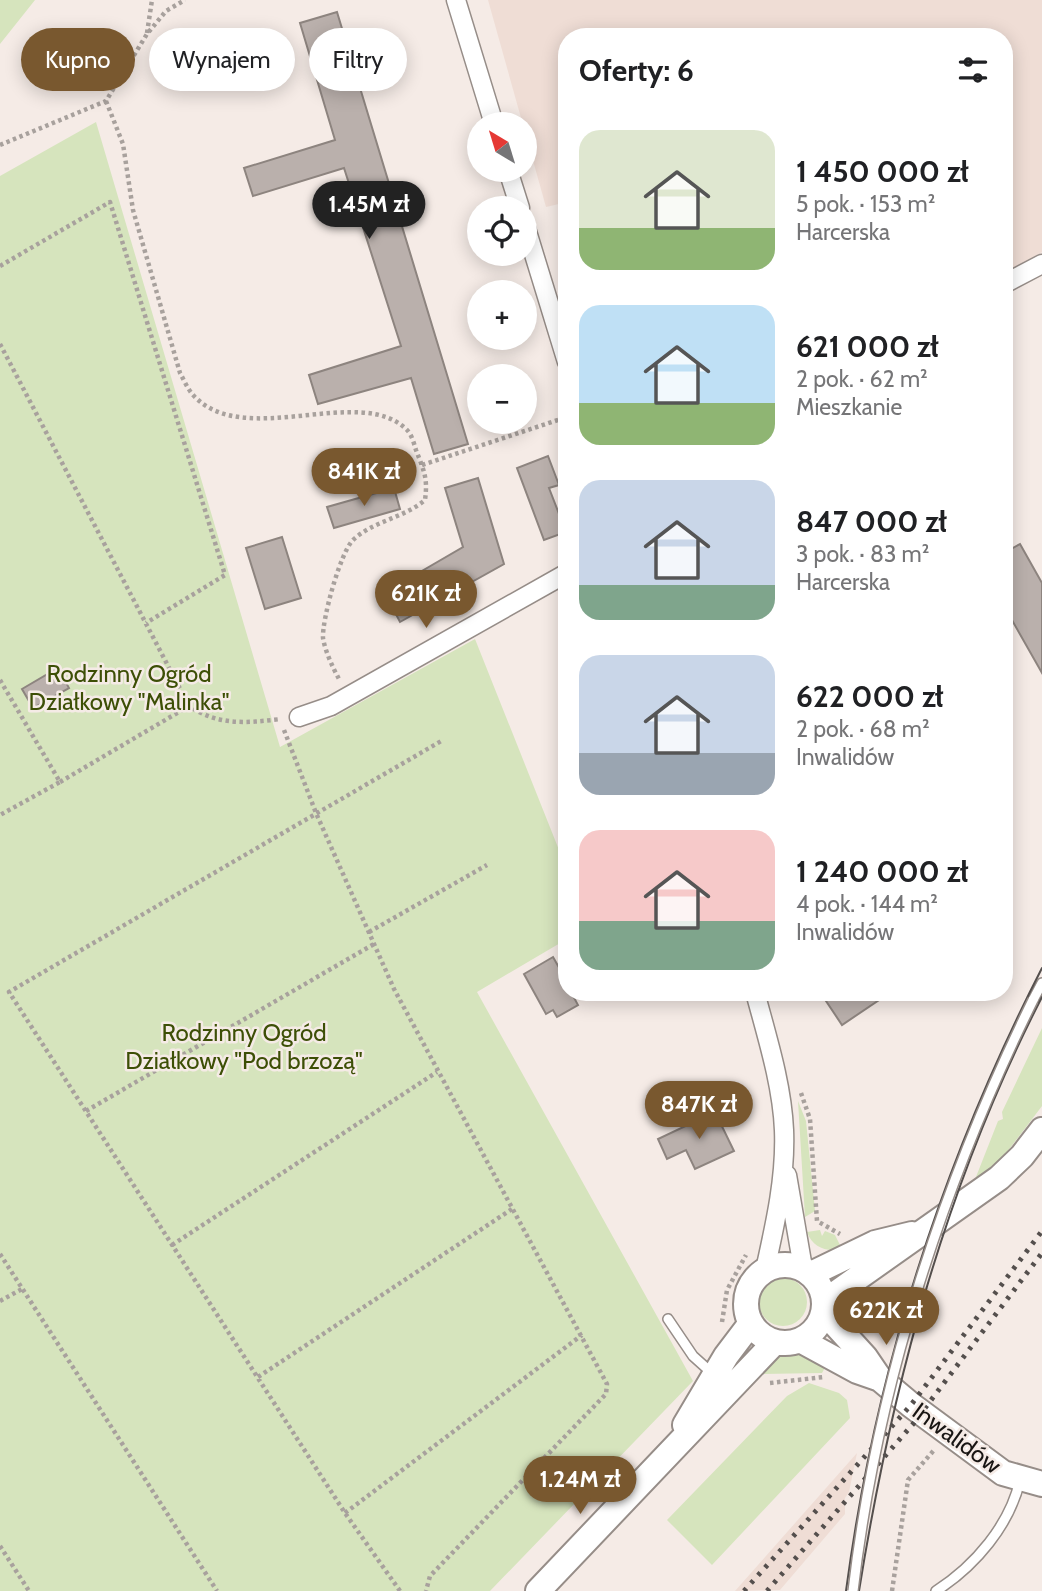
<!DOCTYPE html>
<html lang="pl">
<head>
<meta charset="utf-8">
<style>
	body { margin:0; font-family:Cabin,sans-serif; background:#f6f6f6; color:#202124; height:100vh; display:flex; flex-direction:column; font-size:26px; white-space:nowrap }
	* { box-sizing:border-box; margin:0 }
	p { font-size:23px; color:#757577 }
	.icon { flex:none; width:38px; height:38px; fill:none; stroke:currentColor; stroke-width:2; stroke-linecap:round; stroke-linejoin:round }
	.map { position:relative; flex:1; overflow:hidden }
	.drawer { position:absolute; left:558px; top:28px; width:455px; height:973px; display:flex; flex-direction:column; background:#fff; border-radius:28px; box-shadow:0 4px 18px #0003 }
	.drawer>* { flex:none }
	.banner { position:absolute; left:21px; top:28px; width:432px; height:63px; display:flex; gap:14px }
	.needle { width:46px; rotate:322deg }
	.fabs { position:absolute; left:467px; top:112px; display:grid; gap:14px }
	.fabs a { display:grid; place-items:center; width:70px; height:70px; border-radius:50%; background:#fff; box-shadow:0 4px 18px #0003; font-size:35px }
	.price { position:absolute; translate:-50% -60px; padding:0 16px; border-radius:24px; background:#79582f; color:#fff; font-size:23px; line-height:46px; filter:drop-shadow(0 2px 4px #0008) }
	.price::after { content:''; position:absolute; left:50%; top:42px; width:21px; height:16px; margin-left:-10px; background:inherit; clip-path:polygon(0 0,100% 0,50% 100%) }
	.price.on { background:#222; color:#fff }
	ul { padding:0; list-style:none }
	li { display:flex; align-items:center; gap:21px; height:175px; padding:0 21px }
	li span { display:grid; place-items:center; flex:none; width:196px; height:140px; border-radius:21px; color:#555 }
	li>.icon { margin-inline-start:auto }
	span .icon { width:84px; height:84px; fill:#fffc; stroke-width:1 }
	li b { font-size:30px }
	h2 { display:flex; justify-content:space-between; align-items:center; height:84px; padding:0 21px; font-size:30px }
	.tag { padding:0 24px; border-radius:32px; background:#fff; box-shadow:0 4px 18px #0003; font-size:24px; line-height:63px }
	.tag.on { background:#79582f; color:#fff }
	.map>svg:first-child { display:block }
</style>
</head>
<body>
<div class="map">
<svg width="1042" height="1591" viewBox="0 0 1042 1591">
	<rect width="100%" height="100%" fill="#f5ebe6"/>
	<path fill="#efddd5" d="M 488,0 L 1042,0 L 1042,252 L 1005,273 L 1004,37 L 567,37 L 567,215 L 563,203 L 546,207 Z
		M 857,1453 L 849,1492 L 845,1498 L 845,1514 L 780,1590 L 735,1591 Z"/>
	<path fill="#d6e4bd" d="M 0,0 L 35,0 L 0,44 Z
		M 96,122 L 280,747 L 475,639 L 567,870 L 567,939 L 477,992 L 693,1381 L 490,1591 L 0,1591 L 0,176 Z
		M 1042,1028 L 1042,1106 L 1004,1156 L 974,1182 L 998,1121 L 1003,1119 L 1002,1112 Z
		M 798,1101 L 806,1121 L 815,1211 L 805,1217 Z
		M 820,1230 L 822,1236 L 825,1231 L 835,1235 L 842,1249 C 826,1252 813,1248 807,1232 Z
		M759 1302a24 24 0 1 1 48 0a24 24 0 1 1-48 0Z
		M 863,1284 L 869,1292 L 854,1331 L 844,1317 C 845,1301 852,1294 863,1284 Z
		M 795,1353 L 827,1364 L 822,1373 L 762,1374 L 757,1370 L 772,1358 Z
		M 809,1383 L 839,1393 L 847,1400 L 850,1418 L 712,1565 L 667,1520 L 787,1396 Z"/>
	<path fill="#bab0ac" stroke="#8d847f" stroke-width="2" d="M 337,12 L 468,444 L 434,454 L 411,378 L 318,404 L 309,375 L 401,346 L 344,168 L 253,196 L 244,168 L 335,140 L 300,23 Z
		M 548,456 L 559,485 L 549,488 L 566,532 L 544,540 L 517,468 Z
		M 478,478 L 504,564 L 400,622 L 390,603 L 402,597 L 396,586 L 463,547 L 445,488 Z
		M 394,488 L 400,509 L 334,528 L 327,507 Z
		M 282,537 L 301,598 L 265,609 L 246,548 Z
		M 1020,544 L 1042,583 L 1042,673 L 1004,606 L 1004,553 Z
		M 58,668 L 69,688 L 33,708 L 22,689 Z
		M 553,957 L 565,978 L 567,992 L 571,992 L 578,1005 L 557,1017 L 553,1010 L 546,1014 L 524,974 Z
		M 820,992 L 891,992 L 842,1025 Z
		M 715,1112 L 734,1151 L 695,1169 L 686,1150 L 667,1159 L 658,1139 Z"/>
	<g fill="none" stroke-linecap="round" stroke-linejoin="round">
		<g stroke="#968d88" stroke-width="12">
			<path id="lane" d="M 1033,1000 L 1042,983
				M 668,1319 L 693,1356 L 713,1374
				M 936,1591 C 975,1566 1010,1525 1020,1480"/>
		</g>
		<g stroke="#968d88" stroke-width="21">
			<path id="street" d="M 456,0 L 494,124
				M 508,170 L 520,208
				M 525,225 L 567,362
				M 1004,284 L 1042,264
				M 299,717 L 331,706 L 567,573
				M 755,992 C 767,1037 782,1084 784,1130 C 786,1177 775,1225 765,1270
				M 787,1175 L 803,1268"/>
		</g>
		<g stroke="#968d88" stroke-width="28">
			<path id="secondary" d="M746 1304a39 39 0 1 1 78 0a39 39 0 1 1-78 0Z
				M 811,1274 L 875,1243 L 912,1234
				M 825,1301 L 999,1178 L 1022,1156 L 1042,1130
				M 824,1312 L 865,1357 L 880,1379 L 911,1405 L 1003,1473 L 1042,1484
				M 800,1340 L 857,1371 L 880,1379
				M 685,1425 L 726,1356 L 751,1323
				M 538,1591 L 775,1342"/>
		</g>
		<path stroke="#a8a19d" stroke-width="4.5" stroke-dasharray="3.5 3.5" stroke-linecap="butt" d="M 147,33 L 152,0
			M 106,101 L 123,144 L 133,210 L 180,373 C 184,380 188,390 194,396 C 245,450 361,383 407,430 C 412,435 414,444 416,450 C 424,471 428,478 425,500 C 404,518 373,521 353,540 C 340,553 322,620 323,638 C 325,651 333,668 339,679
			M 0,145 L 106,101 L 147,34 L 166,11 L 185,0
			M 0,266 L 110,202 L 225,575 L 146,623
			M 0,344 L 189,706 C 219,726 246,723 281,719
			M 422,465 L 567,417
			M 0,680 L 60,782 L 0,815
			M 284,730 L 316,813 L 394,989 L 607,1384 L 606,1394 L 430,1576 L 426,1591
			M 60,782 L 189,706
			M 369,932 L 487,865
			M 801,1093 L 810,1119 L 817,1221 L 840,1234
			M 86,1111 L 374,944
			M 172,1245 L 437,1072
			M 0,1254 L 217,1591
			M 0,1301 L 22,1289
			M 722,1322 L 727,1290 L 746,1255
			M 865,1325 L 872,1296
			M 258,1377 L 512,1209
			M 770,1383 L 824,1377
			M 345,1513 L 582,1335
			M 0,1546 L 29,1591
			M 400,1591 L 345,1513 L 9,992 L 443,740
			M 892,1591 L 908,1480 L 935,1449"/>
		<use href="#lane" stroke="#fff" stroke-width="9"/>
		<use href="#street" stroke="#fff" stroke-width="18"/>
		<use href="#secondary" stroke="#fff" stroke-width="24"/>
		<path stroke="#544f4d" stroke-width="2" d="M 846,1591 C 875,1373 942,1163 1042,968
			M 859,1591 C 892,1385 946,1184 1042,997"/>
		<path stroke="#544f4d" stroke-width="5" stroke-dasharray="3.5 7" stroke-linecap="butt" d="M 744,1591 L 911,1405 L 1042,1231
			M 767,1591 L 913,1424 L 1042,1253"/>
		<g stroke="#968d88" stroke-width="12" stroke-linecap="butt">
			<path id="lane-bridge" d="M 853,1591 C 877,1386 942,1185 1033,1000"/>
		</g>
		<use href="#lane-bridge" stroke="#fff" stroke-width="9"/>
	</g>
	<g text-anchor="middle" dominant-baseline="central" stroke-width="5" stroke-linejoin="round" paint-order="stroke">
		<g font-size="24" fill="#3d4f06" stroke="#f5ebe6">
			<text x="129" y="673">Rodzinny Ogród<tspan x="129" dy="28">Działkowy "Malinka"</tspan></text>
			<text x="244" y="1032">Rodzinny Ogród<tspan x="244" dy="28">Działkowy "Pod brzozą"</tspan></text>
		</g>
		<g font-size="24" fill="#181513" stroke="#f5ebe6">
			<text transform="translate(957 1438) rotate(36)">Inwalidów</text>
		</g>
	</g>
</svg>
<div class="fabs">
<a><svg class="needle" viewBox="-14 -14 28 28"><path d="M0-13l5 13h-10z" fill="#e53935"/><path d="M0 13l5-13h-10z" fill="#757577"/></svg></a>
<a><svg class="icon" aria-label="locate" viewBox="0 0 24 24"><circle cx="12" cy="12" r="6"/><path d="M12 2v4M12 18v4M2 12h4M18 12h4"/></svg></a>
<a>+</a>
<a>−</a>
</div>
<b class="price on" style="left:369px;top:241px">1.45M zł</b>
<b class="price" style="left:364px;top:508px">841K zł</b>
<b class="price" style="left:426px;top:630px">621K zł</b>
<b class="price" style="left:699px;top:1141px">847K zł</b>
<b class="price" style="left:886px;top:1347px">622K zł</b>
<b class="price" style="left:580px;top:1516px">1.24M zł</b>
<div class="banner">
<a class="tag on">Kupno</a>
<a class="tag">Wynajem</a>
<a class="tag">Filtry</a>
</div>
<section class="drawer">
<h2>Oferty: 6<svg class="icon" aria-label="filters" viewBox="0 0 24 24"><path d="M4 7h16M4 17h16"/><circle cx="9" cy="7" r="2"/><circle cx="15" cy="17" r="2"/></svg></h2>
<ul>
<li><span style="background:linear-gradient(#dfe7d0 70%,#8fb573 0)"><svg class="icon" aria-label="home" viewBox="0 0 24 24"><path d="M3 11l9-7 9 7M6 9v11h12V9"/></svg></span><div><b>1 450 000 zł</b><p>5 pok. · 153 m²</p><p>Harcerska</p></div></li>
<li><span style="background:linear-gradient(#bfe0f5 70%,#8fb573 0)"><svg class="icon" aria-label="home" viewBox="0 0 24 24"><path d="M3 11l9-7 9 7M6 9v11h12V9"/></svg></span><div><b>621 000 zł</b><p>2 pok. · 62 m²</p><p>Mieszkanie</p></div></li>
<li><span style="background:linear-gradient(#c9d6e8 75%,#7fa58c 0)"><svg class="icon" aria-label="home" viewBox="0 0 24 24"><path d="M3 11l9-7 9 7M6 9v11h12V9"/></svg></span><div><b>847 000 zł</b><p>3 pok. · 83 m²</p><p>Harcerska</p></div></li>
<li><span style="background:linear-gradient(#c9d6e8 70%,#9aa5b1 0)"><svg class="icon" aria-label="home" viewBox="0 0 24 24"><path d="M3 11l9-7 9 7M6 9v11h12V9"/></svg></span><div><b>622 000 zł</b><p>2 pok. · 68 m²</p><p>Inwalidów</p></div></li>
<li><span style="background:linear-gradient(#f6c9c9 65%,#7fa58c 0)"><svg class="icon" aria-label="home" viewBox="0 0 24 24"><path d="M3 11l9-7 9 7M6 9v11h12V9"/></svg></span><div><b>1 240 000 zł</b><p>4 pok. · 144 m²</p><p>Inwalidów</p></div></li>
</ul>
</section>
</div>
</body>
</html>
